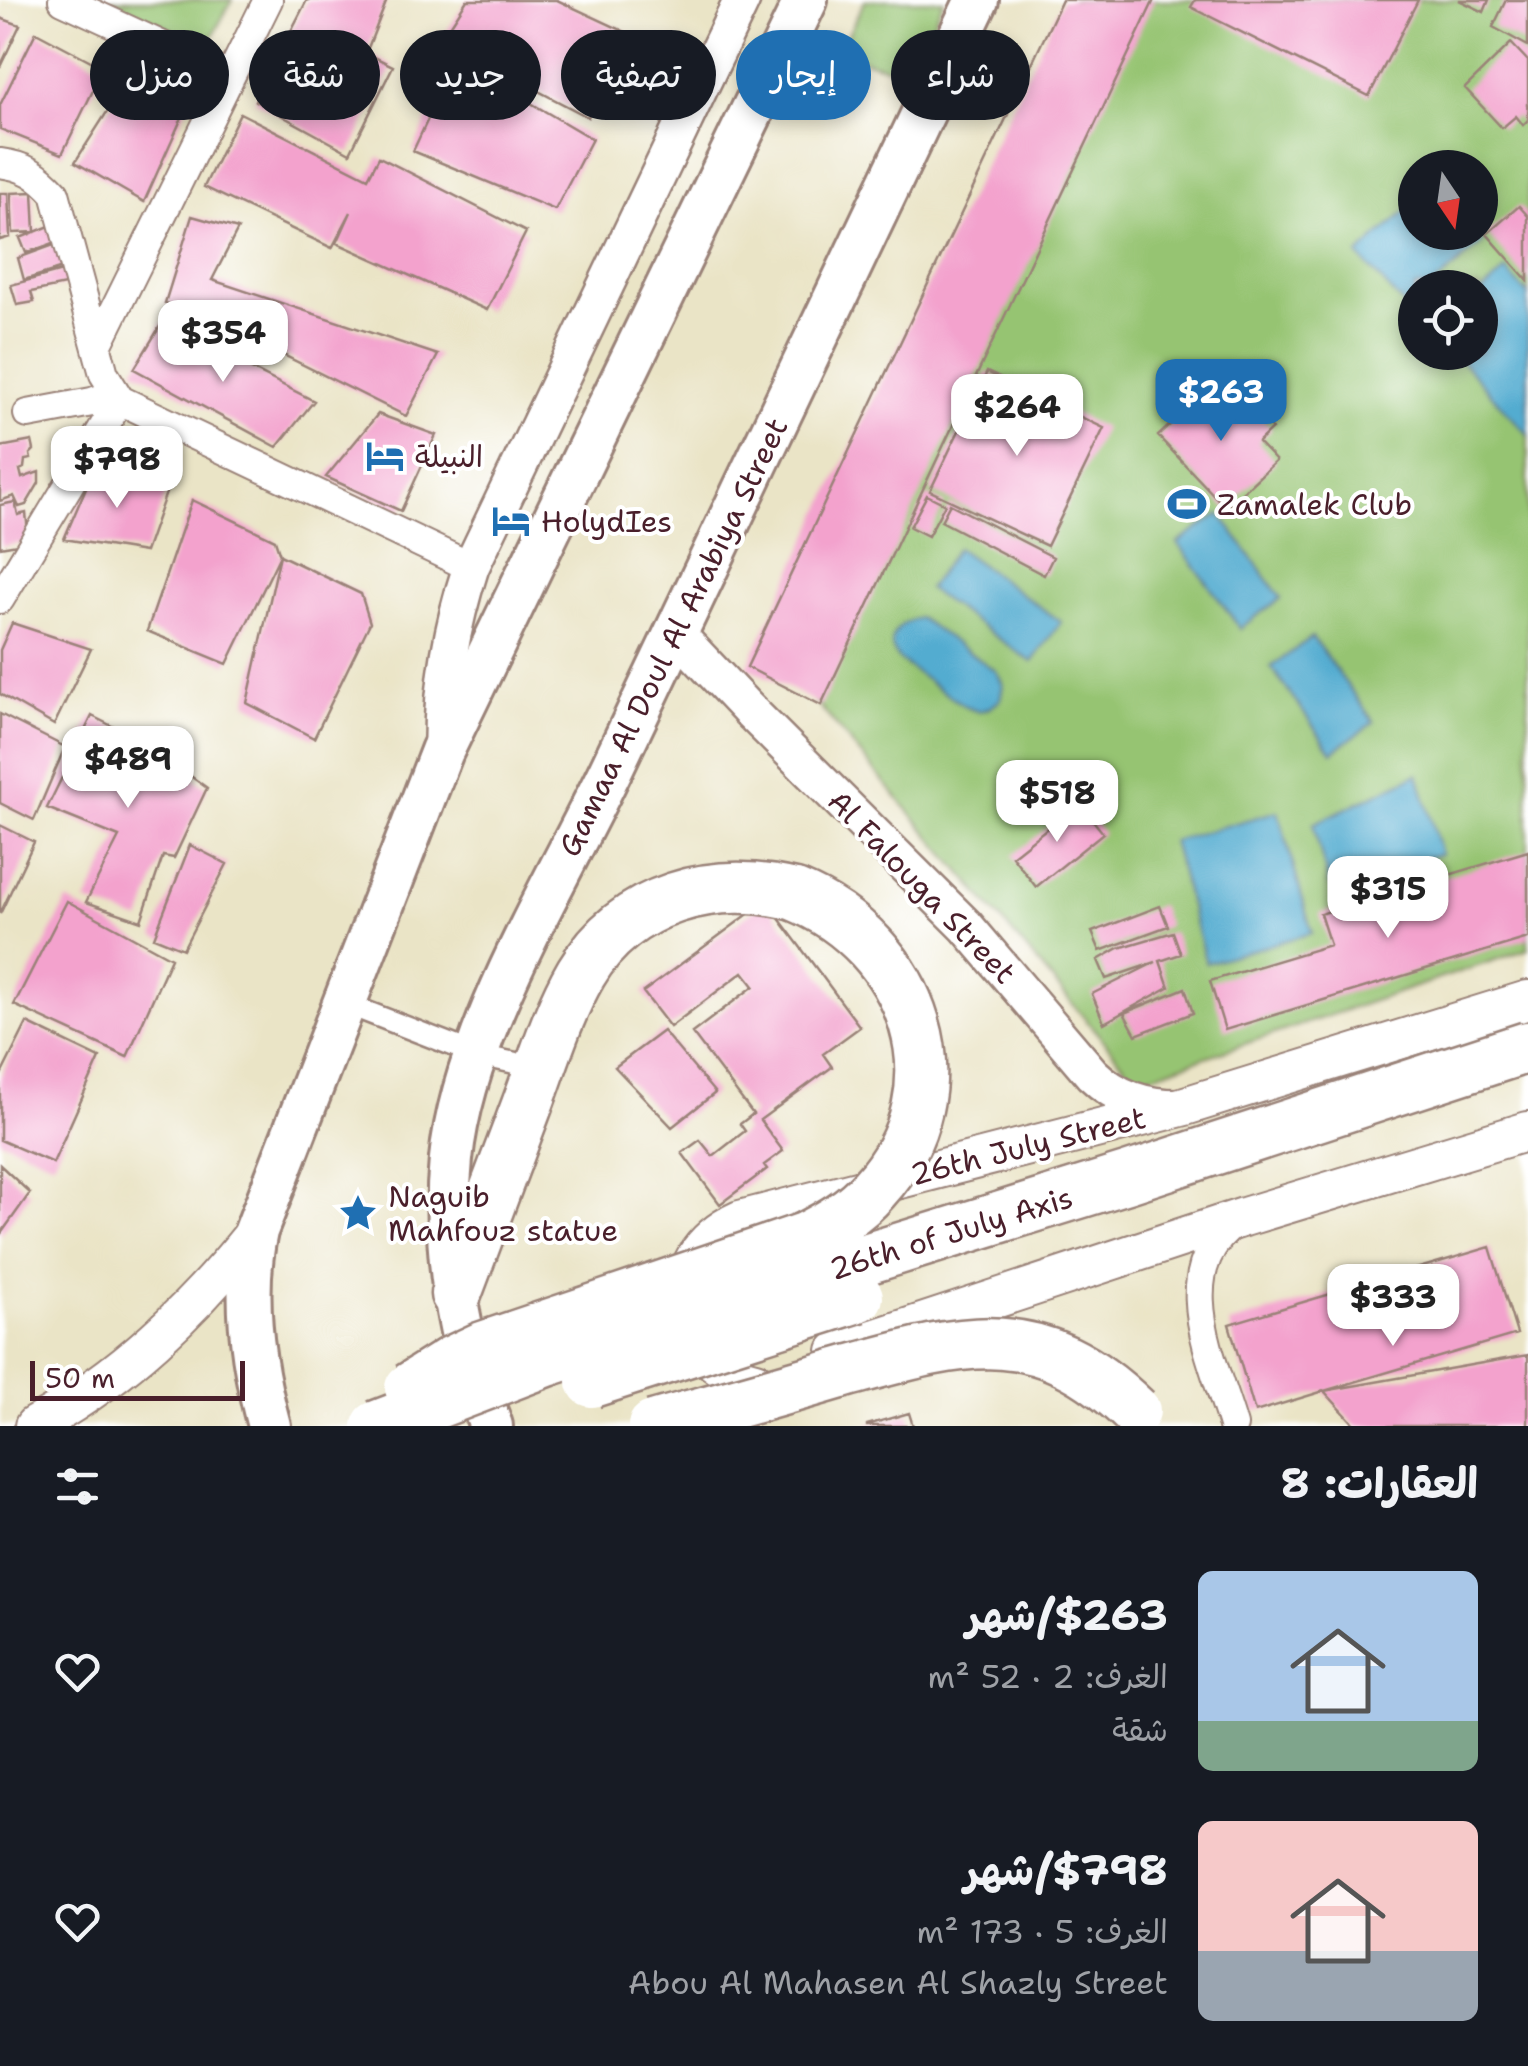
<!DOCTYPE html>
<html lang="ar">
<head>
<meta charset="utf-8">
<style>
	body { margin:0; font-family:"Shantell Sans","Playpen Sans Arabic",sans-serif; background:#20242c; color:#f1f3f6; direction:rtl; height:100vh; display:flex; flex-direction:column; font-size:38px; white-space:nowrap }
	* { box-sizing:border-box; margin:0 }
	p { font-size:32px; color:#9ea1a6 }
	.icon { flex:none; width:55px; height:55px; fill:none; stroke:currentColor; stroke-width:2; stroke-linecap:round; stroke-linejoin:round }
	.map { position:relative; height:1426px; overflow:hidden; direction:ltr }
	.details { display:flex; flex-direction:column; background:#171b24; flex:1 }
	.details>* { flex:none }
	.top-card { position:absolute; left:30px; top:30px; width:1000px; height:90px; direction:rtl; display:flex; gap:20px }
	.needle { width:65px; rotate:167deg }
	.buttons { position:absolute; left:1398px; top:150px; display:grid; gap:20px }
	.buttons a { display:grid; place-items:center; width:100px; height:100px; border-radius:50%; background:#171b24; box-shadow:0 5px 15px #0003; font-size:50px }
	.scale { position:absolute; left:30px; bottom:25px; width:215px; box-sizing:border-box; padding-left:10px; border:5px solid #4a1f2b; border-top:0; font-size:28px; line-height:35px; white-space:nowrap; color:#4a1f2b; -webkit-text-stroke:8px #fff; paint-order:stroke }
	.price { position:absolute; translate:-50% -85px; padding:0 22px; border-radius:20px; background:#fff; color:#222; font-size:32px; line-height:65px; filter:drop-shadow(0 2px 5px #0008) }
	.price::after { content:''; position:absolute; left:50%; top:60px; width:30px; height:22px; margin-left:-15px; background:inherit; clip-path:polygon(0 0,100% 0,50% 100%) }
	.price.current { background:#1f6fb2; color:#fff }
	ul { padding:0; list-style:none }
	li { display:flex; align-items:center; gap:30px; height:250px; padding:0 50px }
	li span { display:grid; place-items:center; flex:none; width:280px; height:200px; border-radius:15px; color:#555 }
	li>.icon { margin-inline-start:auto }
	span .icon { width:120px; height:120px; fill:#fffc; stroke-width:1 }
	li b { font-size:42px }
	h2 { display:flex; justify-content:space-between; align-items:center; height:120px; padding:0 50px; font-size:42px }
	.pill { padding:0 35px; border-radius:45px; background:#171b24; box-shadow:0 5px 15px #0003; font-size:35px; line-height:90px }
	.pill.current { background:#1f6fb2; color:#fff }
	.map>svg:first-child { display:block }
</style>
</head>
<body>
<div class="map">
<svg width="1528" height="1426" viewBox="0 0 1528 1426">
	<rect width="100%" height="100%" fill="#fff"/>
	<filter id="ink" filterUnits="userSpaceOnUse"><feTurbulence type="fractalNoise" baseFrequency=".01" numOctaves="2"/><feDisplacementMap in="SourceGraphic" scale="20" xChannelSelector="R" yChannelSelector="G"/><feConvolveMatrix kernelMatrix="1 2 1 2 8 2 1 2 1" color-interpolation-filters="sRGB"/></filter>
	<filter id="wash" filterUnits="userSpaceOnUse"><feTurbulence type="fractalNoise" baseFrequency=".0048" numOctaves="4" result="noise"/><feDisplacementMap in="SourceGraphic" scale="40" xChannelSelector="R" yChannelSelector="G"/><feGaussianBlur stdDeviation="2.25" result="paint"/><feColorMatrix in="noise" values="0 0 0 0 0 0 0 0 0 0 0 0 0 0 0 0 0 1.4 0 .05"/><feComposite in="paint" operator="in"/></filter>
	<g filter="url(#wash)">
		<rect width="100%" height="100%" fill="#eae4c6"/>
		<path fill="#96c472" stroke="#70724e" stroke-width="2.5" fill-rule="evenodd" d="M 111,0 L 232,0 L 206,48 Z
			M 865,0 L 944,0 L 910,74 L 839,53 Z
			M 1072,0 L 1528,0 L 1528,949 L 1137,1080 L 777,656 ZM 1415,168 L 1480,168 L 1480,232 L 1415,232 ZM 1415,288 L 1480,288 L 1480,352 L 1415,352 Z"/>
		<path fill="#53acd0" stroke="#4e667e" stroke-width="2.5" d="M 1415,203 L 1415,232 L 1475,233 L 1483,242 L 1432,287 L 1415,288 L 1415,303 L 1408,310 L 1358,255 Z
			M 1506,270 L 1528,295 L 1528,435 L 1454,353 L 1480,352 L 1480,294 Z
			M 1220,514 L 1281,598 L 1240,628 L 1178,543 Z
			M 957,548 L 1061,622 L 1032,662 L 928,589 Z
			M 919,618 L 996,671 L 1003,685 L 1000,700 C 992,707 982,714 971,709 C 961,705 904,665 898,658 C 882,639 900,621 919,618 Z
			M 1312,637 L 1374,722 L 1332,752 L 1271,667 Z
			M 1418,774 L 1441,854 L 1329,885 L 1313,824 Z
			M 1278,811 L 1312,933 L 1206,963 L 1172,841 Z"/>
		<g id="blocks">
			<path fill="#f3a2cd" d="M 307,0 L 387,0 L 366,53 L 393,66 L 350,153 L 255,101 Z
				M 467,0 L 557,0 L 628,33 L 588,117 L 441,40 Z
				M 1062,0 L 1154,0 L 821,705 L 747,667 Z
				M 1195,0 L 1418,0 L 1369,96 L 1191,7 Z
				M 1459,0 L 1489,0 L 1484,12 Z
				M 1506,0 L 1528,0 L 1528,46 L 1493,27 Z
				M 0,18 L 20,25 L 0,67 Z
				M 36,32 L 104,68 L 62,154 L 0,129 L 0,105 Z
				M 1511,43 L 1528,61 L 1528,120 L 1523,125 L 1516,116 L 1502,128 L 1465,88 Z
				M 456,59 L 592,139 L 555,210 L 413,151 Z
				M 130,76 L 188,104 L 144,202 L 75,162 Z
				M 240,113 L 368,178 L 379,157 L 526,232 L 487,310 L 337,243 L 351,212 L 332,248 L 204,187 Z
				M 33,192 L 35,232 L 13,233 L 11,193 Z
				M 0,193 L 8,193 L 10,237 L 0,240 Z
				M 1519,206 L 1528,216 L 1528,281 L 1487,234 Z
				M 192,216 L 238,229 L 212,280 L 438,355 L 406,416 L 201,314 L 165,303 Z
				M 57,223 L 62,240 L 26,253 L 20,238 Z
				M 62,242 L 69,266 L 24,280 L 18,258 Z
				M 62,271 L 70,284 L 31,292 L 34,302 L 17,305 L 11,285 Z
				M 162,323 L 314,401 L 277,447 L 134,369 Z
				M 987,372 L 1104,428 L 1047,546 L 930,491 Z
				M 1207,390 L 1220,404 L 1235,390 L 1272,429 L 1258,442 L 1276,461 L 1226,508 L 1158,436 Z
				M 378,414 L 436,435 L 401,511 L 326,477 Z
				M 32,441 L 34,450 L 30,454 L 31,459 L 25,460 L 24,468 L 20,470 L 22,478 L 39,472 L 39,483 L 26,505 L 19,507 L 14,496 L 0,501 L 0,447 Z
				M 97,462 L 167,490 L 145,552 L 64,539 Z
				M 927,495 L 945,504 L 928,536 L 910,527 Z
				M 192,500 L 275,540 L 280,555 L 227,664 L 147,631 Z
				M 15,502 L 18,515 L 26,513 L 29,542 L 0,547 L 0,505 Z
				M 950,504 L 1053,557 L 1044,575 L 941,521 Z
				M 280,555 L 361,594 L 370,623 L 314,738 L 247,703 Z
				M 12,623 L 91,649 L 54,725 L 0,694 L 0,650 Z
				M 0,714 L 65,747 L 34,820 L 0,803 Z
				M 92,716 L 142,741 L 207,788 L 174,858 L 163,856 L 141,921 L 86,902 L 119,837 L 47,808 Z
				M 1079,803 L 1103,833 L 1036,887 L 1012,856 Z
				M 0,825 L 34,842 L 0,914 Z
				M 190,845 L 227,864 L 183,949 L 154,937 Z
				M 1528,851 L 1528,938 L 1225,1030 L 1210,981 L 1330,945 L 1320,914 Z
				M 67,901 L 171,958 L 127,1057 L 14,1005 Z
				M 766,901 L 860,1027 L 823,1054 L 832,1067 L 760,1120 L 783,1151 L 764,1165 L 767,1169 L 720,1204 L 682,1153 L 700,1140 L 713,1156 L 745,1131 L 740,1124 L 753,1114 L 692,1033 L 754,986 L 743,972 L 670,1027 L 643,992 Z
				M 1160,906 L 1168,926 L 1100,951 L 1092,932 Z
				M 1173,932 L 1181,954 L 1160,961 L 1169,987 L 1104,1023 L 1092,994 L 1156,962 L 1106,979 L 1098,960 L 1119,948 Z
				M 1185,988 L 1193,1013 L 1136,1035 L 1124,1013 Z
				M 27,1023 L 100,1058 L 53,1163 L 0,1140 L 0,1077 Z
				M 663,1031 L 715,1093 L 672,1127 L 615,1067 Z
				M 0,1165 L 30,1193 L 0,1235 Z
				M 1490,1247 L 1517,1334 L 1324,1391 L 1528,1355 L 1528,1426 L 1356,1426 L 1324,1391 L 1255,1412 L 1229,1324 Z
				M 909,1413 L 913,1426 L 867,1426 L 867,1425 Z"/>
		</g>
	</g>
	<g filter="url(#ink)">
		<use href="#blocks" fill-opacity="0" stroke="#9a8278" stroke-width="2.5"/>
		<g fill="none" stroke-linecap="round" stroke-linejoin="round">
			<g stroke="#9a8278" stroke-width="25">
				<path id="pedestrian" d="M 344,1003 L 478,1055 L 539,1068"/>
			</g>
			<g stroke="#9a8278" stroke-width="32">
				<path id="minor" d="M 63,0 L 230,77
					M 0,163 C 25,166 39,175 55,193 L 104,374 L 120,400 L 471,567
					M 97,346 L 268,0
					M 28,414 L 92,402 L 115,394
					M 0,599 L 120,400
					M 1233,1426 C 1214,1361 1166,1270 1238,1221"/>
			</g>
			<g stroke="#9a8278" stroke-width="40">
				<path id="tertiary" d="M 676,633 L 747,708 L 966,926 L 1092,1074 C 1117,1098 1144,1107 1179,1107
					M 442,749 C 441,685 451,628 471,567 L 742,0"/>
			</g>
			<g stroke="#9a8278" stroke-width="42">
				<path id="secondary" d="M 837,1351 L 1244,1217 L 1528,1131
					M 756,1381 C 667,1361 658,1257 740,1220 L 1185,1106 L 1528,1000
					M 34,1426 C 123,1377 193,1310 256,1231"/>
			</g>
			<g stroke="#9a8278" stroke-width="48">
				<path id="primary" d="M 269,1426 C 252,1363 242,1295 256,1231 L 442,751 L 806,0
					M 491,1426 C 458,1344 442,1248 451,1159 C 464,1030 557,883 613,765 C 734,510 856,255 977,0"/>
			</g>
			<g stroke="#9a8278" stroke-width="55">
				<path id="motorway" d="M 456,1294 C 479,1232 503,1170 526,1108 C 543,1063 557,1014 581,973 C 626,897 714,875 795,895"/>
			</g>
			<use href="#pedestrian" stroke="#fff" stroke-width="20"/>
			<use href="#minor" stroke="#fff" stroke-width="28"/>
			<use href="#tertiary" stroke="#fff" stroke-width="35"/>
			<use href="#secondary" stroke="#fff" stroke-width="38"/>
			<use href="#primary" stroke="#fff" stroke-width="42"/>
			<use href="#motorway" stroke="#fff" stroke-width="50"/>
			<g stroke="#9a8278" stroke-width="55" stroke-linecap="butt">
				<path id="motorway-bridge" d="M 592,1382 L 858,1297
					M 410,1388 L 451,1362 L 483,1347 L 805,1238 C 831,1225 855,1211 874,1189 C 966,1088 915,944 795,895
					M 377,1426 L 547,1361 L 685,1315 L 1127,1178 L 1528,1047
					M 653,1426 C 714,1409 776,1392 837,1374 C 958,1341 1034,1313 1135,1411"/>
			</g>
			<use href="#motorway-bridge" stroke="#fff" stroke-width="50"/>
		</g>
	</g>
	<defs>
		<g id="hotel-bare" transform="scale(3)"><path d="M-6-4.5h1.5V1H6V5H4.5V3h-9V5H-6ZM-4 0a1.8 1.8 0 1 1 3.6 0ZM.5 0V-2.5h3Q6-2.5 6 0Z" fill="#1f6fb2" stroke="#fff" stroke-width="2.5" paint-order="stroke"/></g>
		<g id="stadium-bare" transform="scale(3)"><path d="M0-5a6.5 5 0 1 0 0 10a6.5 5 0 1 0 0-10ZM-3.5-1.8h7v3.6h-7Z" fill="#1f6fb2" stroke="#fff" stroke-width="2.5" paint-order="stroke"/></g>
		<g id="sight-bare" transform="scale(3)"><path d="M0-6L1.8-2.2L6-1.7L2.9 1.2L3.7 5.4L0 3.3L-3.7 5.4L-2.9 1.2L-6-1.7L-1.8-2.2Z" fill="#1f6fb2" stroke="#fff" stroke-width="2.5" paint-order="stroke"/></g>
	</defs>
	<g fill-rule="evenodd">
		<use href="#hotel-bare" x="385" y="456"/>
		<use href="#stadium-bare" x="1187" y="504"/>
		<use href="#hotel-bare" x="511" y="521"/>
		<use href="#sight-bare" x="358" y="1213"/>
	</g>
	<g text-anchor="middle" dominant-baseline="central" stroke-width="8" stroke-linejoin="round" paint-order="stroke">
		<g font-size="30" fill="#4a1f2b" stroke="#fff" text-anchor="start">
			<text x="415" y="456">النبيلة</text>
			<text x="1217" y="504">Zamalek Club</text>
			<text x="541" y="521">HolydIes</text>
			<text x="388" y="1196">Naguib<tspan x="388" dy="34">Mahfouz statue</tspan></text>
		</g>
		<g font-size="30" fill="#4a1f2b" stroke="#fff">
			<text transform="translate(673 637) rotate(-64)">Gamaa Al Doul Al Arabiya Street</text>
			<text transform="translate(922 887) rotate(46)">Al Falouga Street</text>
			<text transform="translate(1028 1146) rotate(-14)">26th July Street</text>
			<text transform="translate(951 1233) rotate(-17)">26th of July Axis</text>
		</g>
	</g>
</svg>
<div class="buttons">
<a><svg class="needle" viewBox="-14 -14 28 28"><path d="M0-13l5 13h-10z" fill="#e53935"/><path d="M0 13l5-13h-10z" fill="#9ea1a6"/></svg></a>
<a><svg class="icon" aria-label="locate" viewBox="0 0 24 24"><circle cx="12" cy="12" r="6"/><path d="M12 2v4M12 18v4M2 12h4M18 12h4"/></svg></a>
</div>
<div class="scale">50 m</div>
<b class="price" style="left:223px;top:385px">$354</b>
<b class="price current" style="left:1221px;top:444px">$263</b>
<b class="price" style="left:1017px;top:459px">$264</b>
<b class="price" style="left:117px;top:511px">$798</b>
<b class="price" style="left:128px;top:811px">$489</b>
<b class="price" style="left:1057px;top:845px">$518</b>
<b class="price" style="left:1388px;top:941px">$315</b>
<b class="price" style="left:1393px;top:1349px">$333</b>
<div class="top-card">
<a class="pill">شراء</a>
<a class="pill current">إيجار</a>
<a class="pill">تصفية</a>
<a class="pill">جديد</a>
<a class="pill">شقة</a>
<a class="pill">منزل</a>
</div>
</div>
<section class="details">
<h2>العقارات: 8<svg class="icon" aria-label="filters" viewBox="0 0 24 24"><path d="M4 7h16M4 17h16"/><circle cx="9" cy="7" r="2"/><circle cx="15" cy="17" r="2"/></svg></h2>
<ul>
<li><span style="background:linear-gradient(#a9c7e8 75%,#7fa58c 0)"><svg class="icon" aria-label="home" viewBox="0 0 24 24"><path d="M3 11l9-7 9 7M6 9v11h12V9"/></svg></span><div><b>$263/شهر</b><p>الغرف: 2 · 52 m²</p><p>شقة</p></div><svg class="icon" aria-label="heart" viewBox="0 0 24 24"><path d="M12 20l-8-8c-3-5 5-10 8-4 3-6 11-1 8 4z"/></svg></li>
<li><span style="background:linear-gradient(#f6c9c9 65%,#9aa5b1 0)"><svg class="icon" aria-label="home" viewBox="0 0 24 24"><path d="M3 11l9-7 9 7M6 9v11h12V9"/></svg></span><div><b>$798/شهر</b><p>الغرف: 5 · 173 m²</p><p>Abou Al Mahasen Al Shazly Street</p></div><svg class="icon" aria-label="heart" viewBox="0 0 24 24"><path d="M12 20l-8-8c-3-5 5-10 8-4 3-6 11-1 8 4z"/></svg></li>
</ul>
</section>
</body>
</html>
